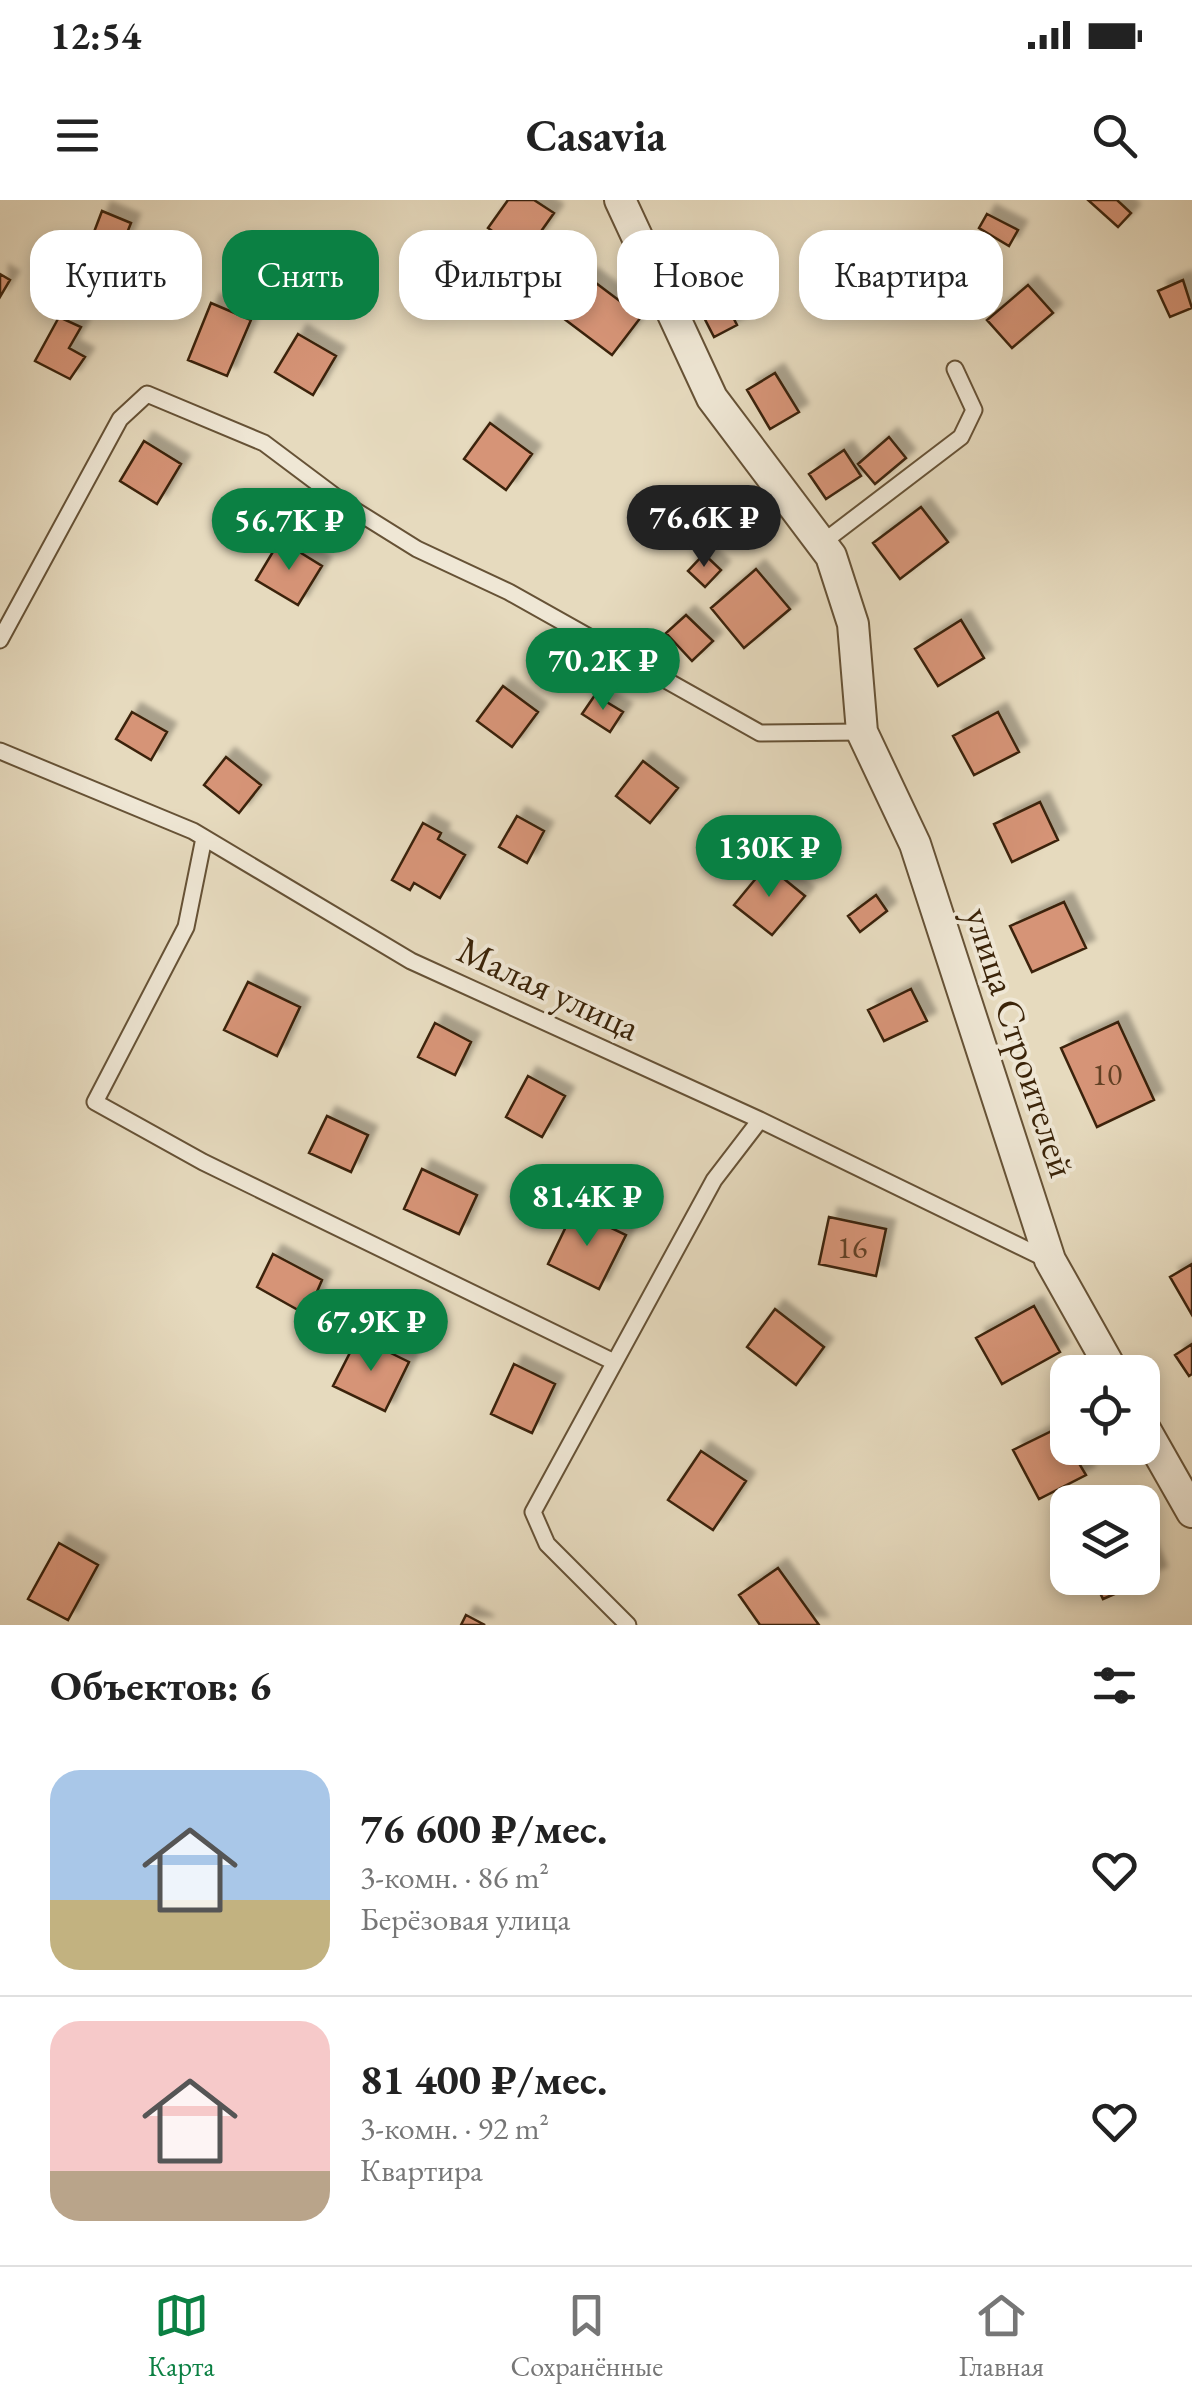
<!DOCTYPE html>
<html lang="ru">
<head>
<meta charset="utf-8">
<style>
	body { margin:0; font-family:"EB Garamond",serif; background:#f2f2f2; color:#222; height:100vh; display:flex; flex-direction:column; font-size:38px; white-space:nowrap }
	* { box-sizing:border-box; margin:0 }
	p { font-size:32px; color:#767676 }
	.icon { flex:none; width:55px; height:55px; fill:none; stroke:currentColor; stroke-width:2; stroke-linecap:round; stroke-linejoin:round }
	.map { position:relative; height:1425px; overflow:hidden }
	.sheet { display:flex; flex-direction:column; background:#fff; flex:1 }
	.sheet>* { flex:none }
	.top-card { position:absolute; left:30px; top:30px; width:1132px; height:90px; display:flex; gap:20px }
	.controls { position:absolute; left:1050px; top:1155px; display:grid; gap:20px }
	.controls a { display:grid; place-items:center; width:110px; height:110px; border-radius:20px; background:#fff; box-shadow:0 5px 15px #0003; font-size:50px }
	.price { position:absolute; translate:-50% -85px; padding:0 22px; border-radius:35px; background:#0b8043; color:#fff; font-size:32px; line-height:65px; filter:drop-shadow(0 2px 5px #0008) }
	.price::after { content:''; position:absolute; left:50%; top:60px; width:30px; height:22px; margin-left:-15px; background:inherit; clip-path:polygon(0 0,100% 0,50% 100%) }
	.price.active { background:#222; color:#fff }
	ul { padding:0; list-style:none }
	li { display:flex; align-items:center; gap:30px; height:250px; padding:0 50px }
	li+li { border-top:2px solid #e0e0e0 }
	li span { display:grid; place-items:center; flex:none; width:280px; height:200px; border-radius:30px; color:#555 }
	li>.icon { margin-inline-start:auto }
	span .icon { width:120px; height:120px; fill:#fffc; stroke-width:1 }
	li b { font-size:42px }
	h2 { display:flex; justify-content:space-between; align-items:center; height:120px; padding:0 50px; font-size:42px }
	.tag { padding:0 35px; border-radius:30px; background:#fff; box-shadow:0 5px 15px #0003; font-size:35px; line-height:90px }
	.tag.active { background:#0b8043; color:#fff }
	.status { display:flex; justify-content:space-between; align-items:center; height:70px; padding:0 50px; background:#fff; direction:ltr }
	.status svg { height:28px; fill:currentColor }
	header { display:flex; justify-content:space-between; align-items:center; height:130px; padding:0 50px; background:#fff; font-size:45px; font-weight:700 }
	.tabs { display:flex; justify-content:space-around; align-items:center; height:140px; border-top:2px solid #e0e0e0; background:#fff; font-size:28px; color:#767676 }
	.tabs a { display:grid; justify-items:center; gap:5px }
	.tabs .active { color:#0b8043 }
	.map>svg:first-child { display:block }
</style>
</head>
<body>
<div class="status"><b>12:54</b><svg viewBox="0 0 49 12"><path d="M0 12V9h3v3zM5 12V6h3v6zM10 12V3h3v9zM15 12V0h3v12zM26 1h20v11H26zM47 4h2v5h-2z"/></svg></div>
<header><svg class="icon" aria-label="menu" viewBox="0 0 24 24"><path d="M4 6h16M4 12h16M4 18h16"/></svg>Casavia<svg class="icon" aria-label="search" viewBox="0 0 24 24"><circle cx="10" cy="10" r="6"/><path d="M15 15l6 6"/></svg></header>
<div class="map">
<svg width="1192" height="1425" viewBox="0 0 1192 1425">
	<defs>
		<filter id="shadow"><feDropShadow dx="9" dy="-9" stdDeviation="2.5" flood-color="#0004"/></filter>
	</defs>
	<rect width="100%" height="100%" fill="#e6dabe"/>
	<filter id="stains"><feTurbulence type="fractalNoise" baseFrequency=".002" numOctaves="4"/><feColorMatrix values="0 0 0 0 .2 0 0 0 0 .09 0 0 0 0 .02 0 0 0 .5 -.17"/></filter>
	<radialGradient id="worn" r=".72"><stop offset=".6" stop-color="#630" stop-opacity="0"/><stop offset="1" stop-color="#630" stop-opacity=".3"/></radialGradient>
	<path fill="#d69477" stroke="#3b2409" stroke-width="2.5" filter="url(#shadow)" d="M 508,0 L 534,0 L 554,13 L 525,54 L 488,28 Z
		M 1088,0 L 1117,0 L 1131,13 L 1118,27 Z
		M 102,11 L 131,23 L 123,43 L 94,32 Z
		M 987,14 L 1018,30 L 1009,46 L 979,28 Z
		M 565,45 L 583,60 L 552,99 L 533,84 Z
		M 0,74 L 10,80 L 0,97 Z
		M 588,77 L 641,117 L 612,155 L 559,115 Z
		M 1183,80 L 1192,108 L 1170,117 L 1158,91 Z
		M 1028,85 L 1053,113 L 1012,148 L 987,120 Z
		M 717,86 L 737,125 L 714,137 L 694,98 Z
		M 211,103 L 251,120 L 227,176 L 188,160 Z
		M 59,117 L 81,127 L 69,148 L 85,157 L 70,179 L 35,161 Z
		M 298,134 L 336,156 L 313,195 L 275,172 Z
		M 775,173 L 799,212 L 770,229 L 747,190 Z
		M 490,223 L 532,254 L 506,290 L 464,259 Z
		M 889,237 L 906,258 L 875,284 L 858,264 Z
		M 144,241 L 181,264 L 157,304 L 120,281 Z
		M 844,250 L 861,276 L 826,299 L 809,274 Z
		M 921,307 L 948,342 L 900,379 L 873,343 Z
		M 280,340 L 322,366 L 298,405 L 256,380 Z
		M 704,354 L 721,370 L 705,387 L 688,371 Z
		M 756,369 L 790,409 L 744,448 L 711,408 Z
		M 686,415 L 713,441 L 692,461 L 666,433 Z
		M 961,420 L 984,458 L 938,486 L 915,449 Z
		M 503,486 L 538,512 L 512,547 L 477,521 Z
		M 595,495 L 623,512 L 610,532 L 582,514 Z
		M 132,512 L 167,532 L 151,560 L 116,539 Z
		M 998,512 L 1019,552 L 974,575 L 953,536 Z
		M 226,557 L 261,585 L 239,613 L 204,585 Z
		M 643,561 L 678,588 L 650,623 L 616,596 Z
		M 1040,602 L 1058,640 L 1012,662 L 994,624 Z
		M 517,616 L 544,631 L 527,663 L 499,647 Z
		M 423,623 L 441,633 L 438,639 L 465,655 L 440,698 L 414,683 L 410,690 L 392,680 Z
		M 767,665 L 805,696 L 772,735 L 734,705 Z
		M 876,695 L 887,711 L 860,732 L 848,716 Z
		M 1064,702 L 1086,748 L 1032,772 L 1010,726 Z
		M 248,782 L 300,807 L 277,856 L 224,830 Z
		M 911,789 L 927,821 L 884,841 L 868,810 Z
		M 1118,822 L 1154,900 L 1097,927 L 1061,848 Z
		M 435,823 L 471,842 L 455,875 L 418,857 Z
		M 528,876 L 565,896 L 542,937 L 506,917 Z
		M 327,916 L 368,935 L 351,972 L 309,953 Z
		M 422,969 L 477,995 L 459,1034 L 404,1009 Z
		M 574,1010 L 626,1035 L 599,1089 L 548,1064 Z
		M 829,1017 L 886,1029 L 876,1076 L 819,1064 Z
		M 273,1054 L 322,1080 L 307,1115 L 257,1087 Z
		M 1192,1064 L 1192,1115 L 1170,1077 Z
		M 1034,1106 L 1060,1152 L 1002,1184 L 976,1138 Z
		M 775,1109 L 824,1147 L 796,1185 L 747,1147 Z
		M 358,1137 L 409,1162 L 385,1211 L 333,1186 Z
		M 1192,1144 L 1192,1174 L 1189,1176 L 1175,1155 Z
		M 514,1164 L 555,1184 L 532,1233 L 491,1214 Z
		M 1058,1228 L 1086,1275 L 1039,1299 L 1013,1250 Z
		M 701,1251 L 746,1281 L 713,1330 L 668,1300 Z
		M 1142,1340 L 1158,1375 L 1103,1399 L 1093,1378 L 1142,1378 Z
		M 59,1343 L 98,1365 L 68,1420 L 28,1399 Z
		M 778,1368 L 819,1425 L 760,1425 L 739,1395 Z
		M 466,1415 L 485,1425 L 461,1425 Z"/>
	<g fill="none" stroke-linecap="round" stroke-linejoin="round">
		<g stroke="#665236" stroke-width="19">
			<path id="service" d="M 822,343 L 961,237 L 974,210 L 955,169
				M 0,440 L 120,219 L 147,194 L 264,243 L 348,306 L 417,349 L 509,392 L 760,533 L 862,532
				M 0,551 L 193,631 L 411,761 L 760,920 L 1046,1059
				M 204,638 L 186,727 L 95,902 L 203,962 L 614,1162
				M 628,1425 L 547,1344 L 533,1312 L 714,980 L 760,920"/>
		</g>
		<g stroke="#665236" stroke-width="34">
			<path id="minor" d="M 620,0 L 712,198 L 831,356 L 853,424 L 862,532 L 915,644 L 1050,1060 L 1113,1172
				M 1142,1224 L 1192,1312"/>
		</g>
		<use href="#service" stroke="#efe7d5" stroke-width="15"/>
		<use href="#minor" stroke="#efe7d5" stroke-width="30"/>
	</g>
	<g text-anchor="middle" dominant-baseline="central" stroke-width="8" stroke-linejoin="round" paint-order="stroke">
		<g font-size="32" fill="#624024">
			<text x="1107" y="874">10</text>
			<text x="852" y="1047">16</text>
		</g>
		<g font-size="38" fill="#3b2409" stroke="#efe7d5">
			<text transform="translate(549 788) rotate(25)">Малая улица</text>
			<text transform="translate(1021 842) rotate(72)">улица Строителей</text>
		</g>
	</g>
	<rect width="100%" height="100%" filter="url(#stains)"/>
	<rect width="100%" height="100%" fill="url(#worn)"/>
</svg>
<div class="controls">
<a><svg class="icon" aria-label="locate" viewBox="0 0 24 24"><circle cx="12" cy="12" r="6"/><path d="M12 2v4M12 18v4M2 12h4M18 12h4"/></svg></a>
<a><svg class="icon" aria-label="layers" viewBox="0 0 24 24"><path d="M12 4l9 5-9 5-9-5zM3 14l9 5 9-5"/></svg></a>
</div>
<b class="price active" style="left:704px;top:370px">76.6K ₽</b>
<b class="price" style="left:289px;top:373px">56.7K ₽</b>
<b class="price" style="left:603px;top:513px">70.2K ₽</b>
<b class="price" style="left:769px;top:700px">130K ₽</b>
<b class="price" style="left:587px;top:1049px">81.4K ₽</b>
<b class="price" style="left:371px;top:1174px">67.9K ₽</b>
<div class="top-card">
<a class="tag">Купить</a>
<a class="tag active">Снять</a>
<a class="tag">Фильтры</a>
<a class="tag">Новое</a>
<a class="tag">Квартира</a>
</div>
</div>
<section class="sheet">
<h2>Объектов: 6<svg class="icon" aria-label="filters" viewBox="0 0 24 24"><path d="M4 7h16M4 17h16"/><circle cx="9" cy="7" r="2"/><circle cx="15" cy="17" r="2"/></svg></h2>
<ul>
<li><span style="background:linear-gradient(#a9c7e8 65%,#c2b280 0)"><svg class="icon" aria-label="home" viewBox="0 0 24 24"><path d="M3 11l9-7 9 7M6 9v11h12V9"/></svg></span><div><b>76 600 ₽/мес.</b><p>3-комн. · 86 m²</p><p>Берёзовая улица</p></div><svg class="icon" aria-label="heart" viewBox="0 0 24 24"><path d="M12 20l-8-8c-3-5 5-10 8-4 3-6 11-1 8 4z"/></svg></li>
<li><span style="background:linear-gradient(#f6c9c9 75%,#b9a48a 0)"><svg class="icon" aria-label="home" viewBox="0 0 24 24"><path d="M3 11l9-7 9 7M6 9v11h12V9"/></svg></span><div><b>81 400 ₽/мес.</b><p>3-комн. · 92 m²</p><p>Квартира</p></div><svg class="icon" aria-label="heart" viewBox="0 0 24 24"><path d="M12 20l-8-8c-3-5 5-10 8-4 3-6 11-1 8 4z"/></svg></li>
</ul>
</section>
<nav class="tabs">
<a class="active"><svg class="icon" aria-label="map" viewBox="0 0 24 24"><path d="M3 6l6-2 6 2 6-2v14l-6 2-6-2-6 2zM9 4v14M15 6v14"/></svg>Карта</a>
<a><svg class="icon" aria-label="saved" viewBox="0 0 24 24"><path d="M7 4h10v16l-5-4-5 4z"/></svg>Сохранённые</a>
<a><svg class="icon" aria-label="home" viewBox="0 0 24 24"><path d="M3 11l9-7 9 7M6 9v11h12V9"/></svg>Главная</a>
</nav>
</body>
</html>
